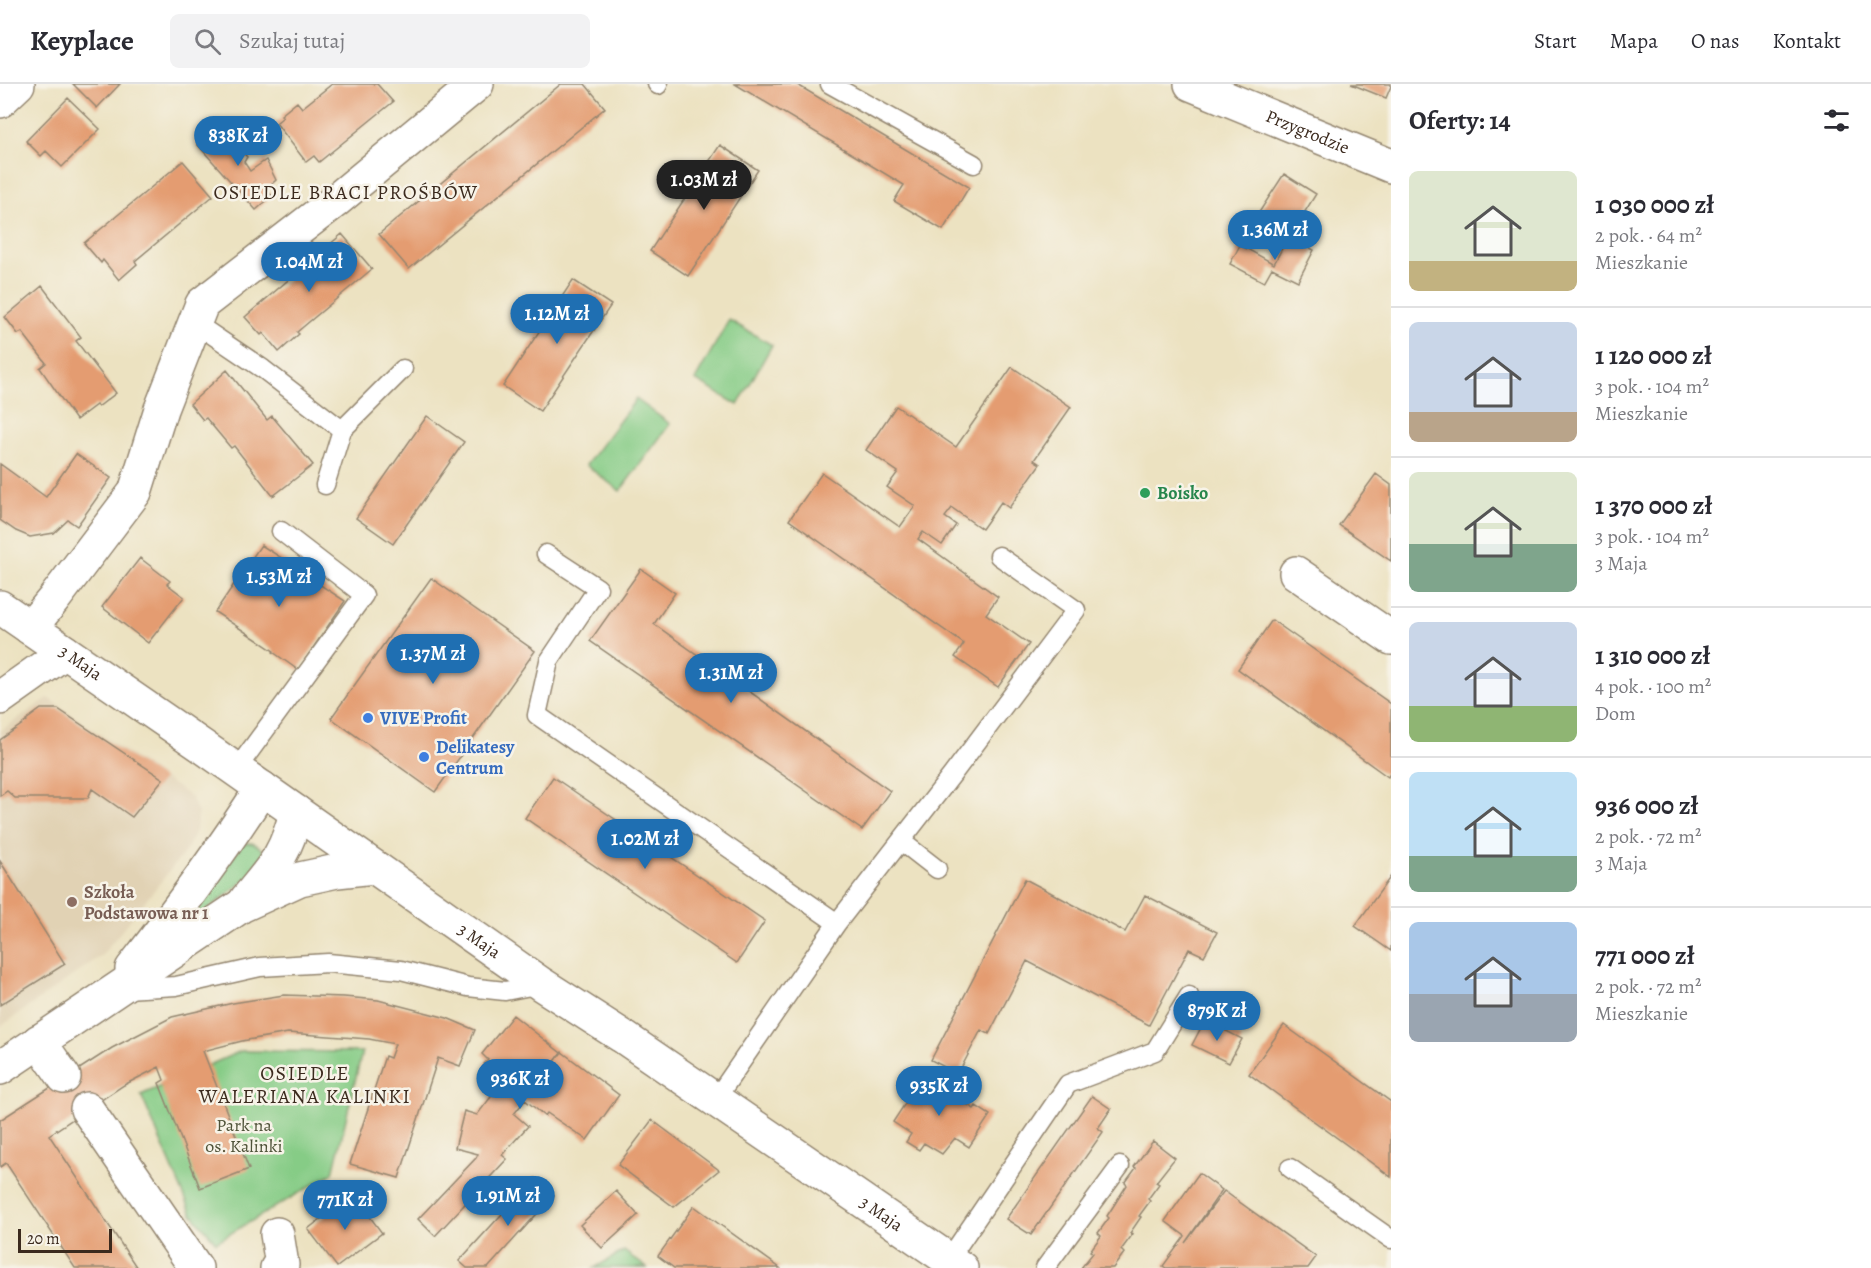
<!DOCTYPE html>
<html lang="pl">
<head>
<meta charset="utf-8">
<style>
	body { margin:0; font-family:Alegreya,serif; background:#f2f2f3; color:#2b2b33; height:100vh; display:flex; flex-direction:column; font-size:22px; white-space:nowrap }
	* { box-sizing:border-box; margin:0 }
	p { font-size:20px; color:#7c7c81 }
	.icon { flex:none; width:33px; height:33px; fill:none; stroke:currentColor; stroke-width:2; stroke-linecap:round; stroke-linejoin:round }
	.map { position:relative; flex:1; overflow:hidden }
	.details { display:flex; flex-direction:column; background:#fff; width:480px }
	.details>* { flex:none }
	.scale { position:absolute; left:18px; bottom:15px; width:94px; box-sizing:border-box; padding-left:6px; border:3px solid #3b2a1e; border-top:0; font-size:16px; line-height:21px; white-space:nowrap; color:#3b2a1e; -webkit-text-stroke:4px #f7f3e8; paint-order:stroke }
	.price { position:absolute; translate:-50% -51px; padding:0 14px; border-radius:21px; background:#1f6fb2; color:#fff; font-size:20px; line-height:39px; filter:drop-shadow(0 2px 3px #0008) }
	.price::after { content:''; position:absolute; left:50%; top:36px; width:18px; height:14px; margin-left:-9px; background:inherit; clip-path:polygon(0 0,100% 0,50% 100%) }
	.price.selected { background:#222; color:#fff }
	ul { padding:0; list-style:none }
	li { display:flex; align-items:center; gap:18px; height:150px; padding:0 18px }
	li+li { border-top:2px solid #e1e1e2 }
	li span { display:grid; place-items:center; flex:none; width:168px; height:120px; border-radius:9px; color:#555 }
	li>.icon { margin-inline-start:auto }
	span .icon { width:72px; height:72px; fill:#fffc; stroke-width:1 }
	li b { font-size:26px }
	h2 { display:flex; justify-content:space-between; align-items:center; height:72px; padding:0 18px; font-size:26px }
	header { display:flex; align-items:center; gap:36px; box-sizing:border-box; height:84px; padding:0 30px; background:#fff; border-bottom:2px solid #e1e1e2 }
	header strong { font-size:28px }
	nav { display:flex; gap:33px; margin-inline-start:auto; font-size:21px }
	.search { width:420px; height:54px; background:#f2f2f3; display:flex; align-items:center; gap:15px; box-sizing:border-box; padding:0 21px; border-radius:9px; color:#7c7c81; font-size:22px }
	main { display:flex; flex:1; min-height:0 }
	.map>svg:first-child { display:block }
</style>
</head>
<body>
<header>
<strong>Keyplace</strong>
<div class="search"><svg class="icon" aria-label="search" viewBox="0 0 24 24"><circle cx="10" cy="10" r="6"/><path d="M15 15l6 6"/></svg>Szukaj tutaj</div>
<nav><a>Start</a><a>Mapa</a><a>O nas</a><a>Kontakt</a></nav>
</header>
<main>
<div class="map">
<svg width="1391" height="1184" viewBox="0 0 1391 1184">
	<rect width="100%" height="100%" fill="#f7f3e8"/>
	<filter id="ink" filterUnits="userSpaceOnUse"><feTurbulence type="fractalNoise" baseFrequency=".0167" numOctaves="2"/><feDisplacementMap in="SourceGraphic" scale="12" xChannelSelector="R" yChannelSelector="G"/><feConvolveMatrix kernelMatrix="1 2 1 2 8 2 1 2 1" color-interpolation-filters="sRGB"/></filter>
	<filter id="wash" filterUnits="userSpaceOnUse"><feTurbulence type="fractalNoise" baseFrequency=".008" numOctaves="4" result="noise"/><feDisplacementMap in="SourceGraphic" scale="24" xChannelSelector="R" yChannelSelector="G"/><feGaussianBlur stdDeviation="1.35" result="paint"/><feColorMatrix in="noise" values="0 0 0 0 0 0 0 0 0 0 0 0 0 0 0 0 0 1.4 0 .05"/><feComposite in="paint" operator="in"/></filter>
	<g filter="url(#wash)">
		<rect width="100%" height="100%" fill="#ece2c1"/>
		<path fill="#e1d2b4" d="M 48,614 L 191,713 L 198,729 L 196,746 L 187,765 L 102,871 L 0,943 L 0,647 Z"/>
		<path fill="#86cc86" stroke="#607b52" stroke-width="1.5" d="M 729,236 L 772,261 L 738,321 L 695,296 Z
			M 636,315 L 670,340 L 620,407 L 586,381 Z
			M 243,759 C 255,758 260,761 266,772 L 262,783 L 185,843 L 183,841 Z
			M 241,967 L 362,968 L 333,1089 L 216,1158 L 192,1130 L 141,1011 Z
			M 624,1167 L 647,1184 L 594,1184 Z"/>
		<g id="blocks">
			<path fill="#e49c71" d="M 73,0 L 120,0 L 97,24 Z
				M 332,0 L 377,0 L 393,18 L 319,78 L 314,72 L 306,78 L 276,39 L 283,33 L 281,31 L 297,18 L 302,24 Z
				M 561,0 L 585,0 L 605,24 L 409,185 L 379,150 Z
				M 735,0 L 796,0 L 969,103 L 943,146 L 894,117 L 904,101 Z
				M 1351,0 L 1391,0 L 1391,2 L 1386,14 Z
				M 68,14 L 100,45 L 62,83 L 46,67 L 41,72 L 26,57 Z
				M 219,40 L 247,73 L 244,78 L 250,87 L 266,76 L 276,96 L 266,105 L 272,112 L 256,126 L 197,60 Z
				M 720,61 L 758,86 L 688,192 L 650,167 Z
				M 183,77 L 213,112 L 135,177 L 137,180 L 119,196 L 103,176 L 101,179 L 84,159 Z
				M 1284,90 L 1316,110 L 1291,150 L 1258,130 Z
				M 342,150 L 372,185 L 297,248 L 299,250 L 279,268 L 263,249 L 261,251 L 245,233 Z
				M 1288,153 L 1314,166 L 1298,197 L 1272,184 L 1264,198 L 1230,180 L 1240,161 L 1274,180 Z
				M 573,196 L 611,221 L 540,327 L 503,302 Z
				M 42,202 L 81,253 L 76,257 L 116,309 L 98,323 L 96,321 L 76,336 L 40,284 L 46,279 L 22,248 L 18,250 L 5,233 Z
				M 1012,283 L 1071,323 L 1034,376 L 1040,380 L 1009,424 L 1001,418 L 982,445 L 952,424 L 945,433 L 956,441 L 942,461 L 923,448 L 918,455 L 998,513 L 986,530 L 1029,560 L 998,603 L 955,573 L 964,560 L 789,436 L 822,389 L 900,443 L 915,422 L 887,403 L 898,388 L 866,366 L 896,322 L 956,363 Z
				M 227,286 L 267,336 L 272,332 L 313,381 L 273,412 L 234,362 L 231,364 L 206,334 L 203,336 L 190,320 Z
				M 427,332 L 464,358 L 393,460 L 356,434 Z
				M 76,370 L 111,394 L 77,442 L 68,436 L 54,449 L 30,453 L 16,447 L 0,436 L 0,380 L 46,413 Z
				M 1376,390 L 1391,401 L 1391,477 L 1339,441 Z
				M 261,461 L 288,478 L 283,485 L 314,507 L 319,500 L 345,517 L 298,586 L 273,568 L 274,567 L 215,528 Z
				M 140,474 L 170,497 L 167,500 L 184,513 L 148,559 L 102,523 Z
				M 641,485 L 675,509 L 654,540 L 890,707 L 862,746 L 590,557 Z
				M 431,494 L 535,567 L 435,708 L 331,634 Z
				M 1272,536 L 1391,620 L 1391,688 L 1388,693 L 1238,585 Z
				M 41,625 L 58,625 L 163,695 L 132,733 L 92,705 L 88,714 L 15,714 L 7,707 L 0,712 L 0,656 L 27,637 L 26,636 Z
				M 553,693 L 765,837 L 737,879 L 525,734 Z
				M 0,777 L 65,880 L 0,921 Z
				M 1391,792 L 1391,867 L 1355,842 Z
				M 1025,795 L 1125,848 L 1145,811 L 1217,848 L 1204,872 L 1189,865 L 1149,941 L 1027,877 L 989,950 L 981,946 L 958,990 L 931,976 Z
				M 284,911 L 344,913 L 378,916 L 447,934 L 475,946 L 460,982 L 438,974 L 399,1094 L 350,1080 L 385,972 L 390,974 L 395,960 L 369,955 L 288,949 L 242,957 L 203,967 L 249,1085 L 200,1104 L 159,999 L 164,996 L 159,983 L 124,1001 L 49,1051 L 137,1184 L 75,1184 L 6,1079 L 0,1083 L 0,1036 L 112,964 L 172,933 L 233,919 Z
				M 513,931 L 561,969 L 548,987 L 562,968 L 619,1011 L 587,1056 L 547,1029 L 545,1032 L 525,1016 L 514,1030 L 528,1042 L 502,1071 L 507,1075 L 435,1152 L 418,1135 L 476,1074 L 478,1070 L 455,1064 L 464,1027 L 477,1031 L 501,1000 L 505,1003 L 508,999 L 484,980 L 488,976 L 482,970 Z
				M 1205,936 L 1242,955 L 1229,979 L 1192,961 Z
				M 1284,941 L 1391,1018 L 1391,1093 L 1249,990 Z
				M 925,989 L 942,1000 L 944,1005 L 974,1025 L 976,1022 L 990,1031 L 969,1063 L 955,1054 L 942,1070 L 924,1059 L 919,1066 L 906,1058 L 911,1050 L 893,1038 Z
				M 1092,1012 L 1111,1025 L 1098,1044 L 1103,1048 L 1031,1151 L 1006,1135 Z
				M 652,1036 L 719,1086 L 674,1123 L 618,1081 Z
				M 1153,1057 L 1175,1074 L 1156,1098 L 1159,1100 L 1148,1115 L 1150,1117 L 1139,1132 L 1141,1133 L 1130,1149 L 1133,1150 L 1121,1166 L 1124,1169 L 1113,1184 L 1081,1184 L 1093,1169 L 1090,1167 L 1101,1152 L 1098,1149 L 1109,1134 L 1107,1132 L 1127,1101 L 1125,1099 L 1136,1084 L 1134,1083 Z
				M 1199,1089 L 1222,1106 L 1185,1159 L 1224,1107 L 1316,1173 L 1308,1184 L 1166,1184 L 1163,1182 L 1185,1152 L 1165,1137 Z
				M 535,1094 L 554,1111 L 488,1184 L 467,1184 L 459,1177 Z
				M 616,1107 L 638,1131 L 602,1164 L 580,1141 Z
				M 353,1110 L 382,1149 L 337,1183 L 308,1145 Z
				M 694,1122 L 780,1184 L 674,1184 L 658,1172 Z"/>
		</g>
	</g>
	<g filter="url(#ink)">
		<use href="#blocks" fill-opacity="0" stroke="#948670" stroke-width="1.5"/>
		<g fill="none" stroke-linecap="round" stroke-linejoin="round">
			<g stroke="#948670" stroke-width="21">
				<path id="service" d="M 657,0 L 658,1
					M 830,0 L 974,80
					M 195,239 L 263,285 L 342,346 L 403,285
					M 325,401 L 342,346
					M 546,470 L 598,504 L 549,577 L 537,631 L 837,839
					M 236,686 L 364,511 L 281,447
					M 901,757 L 937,785
					M 126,905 L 176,902 L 260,883 L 328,879 L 401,886 L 468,903 L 505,907 L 541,900
					M 715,1016 L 837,839 L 952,691 L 1076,526 L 999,472
					M 1290,1084 L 1391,1155
					M 949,1175 L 1068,1000 L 1155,967 L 1189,912
					M 1045,1184 L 1120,1082"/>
			</g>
			<g stroke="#948670" stroke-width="36">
				<g id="minor">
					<path id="s1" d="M 1191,0 L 1391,82"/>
					<path d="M 0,17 L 18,0"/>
					<path d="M 1296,489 L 1391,554"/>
					<path d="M 30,544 L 54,515 L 135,408 L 161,325 L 202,220 L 334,118 L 477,0"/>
					<path d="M 0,614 L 65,568"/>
					<path d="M 246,816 C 273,783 286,771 296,728"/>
					<path d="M 132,885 C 178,826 222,767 262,704"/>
					<path d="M 39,957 L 64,993"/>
					<path d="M 0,984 L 241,822 L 300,795 L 337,787 L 374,783"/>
					<path d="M 87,1025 L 196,1184"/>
					<path d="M 277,1184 L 282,1181 L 277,1150"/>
				</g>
			</g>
			<g stroke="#948670" stroke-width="36">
				<g id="tertiary">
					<path id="s2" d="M 0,523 L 202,662 L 541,900 L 622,952 L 961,1184"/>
				</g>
			</g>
			<use href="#service" stroke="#fff" stroke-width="18"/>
			<use href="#minor" stroke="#fff" stroke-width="33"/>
			<use href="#tertiary" stroke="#fff" stroke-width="33"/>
		</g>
	</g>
	<circle fill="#2e9e5b" stroke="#f7f3e8" stroke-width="2" cx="1145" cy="409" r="6"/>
	<g fill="#3f7fe0" stroke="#f7f3e8" stroke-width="2">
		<circle cx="368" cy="634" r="6"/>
		<circle cx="424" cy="673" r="6"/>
	</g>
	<circle fill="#8d6e63" stroke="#f7f3e8" stroke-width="2" cx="72" cy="818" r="6"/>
	<g text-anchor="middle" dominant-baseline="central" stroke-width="5" stroke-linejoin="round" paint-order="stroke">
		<g font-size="18" fill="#3b2a1e" stroke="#f7f3e8">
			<text stroke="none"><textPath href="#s1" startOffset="126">Przygrodzie</textPath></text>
			<text stroke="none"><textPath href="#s2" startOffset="98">3 Maja</textPath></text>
			<text stroke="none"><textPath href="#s2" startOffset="584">3 Maja</textPath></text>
			<text stroke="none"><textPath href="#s2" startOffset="1070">3 Maja</textPath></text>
		</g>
		<g font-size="18" font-weight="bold" fill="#27864d" stroke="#f7f3e8" text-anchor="start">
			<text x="1157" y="409">Boisko</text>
		</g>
		<g font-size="18" font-weight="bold" fill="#366cbe" stroke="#f7f3e8" text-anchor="start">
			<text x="380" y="634">VIVE Profit</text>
			<text x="436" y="663">Delikatesy<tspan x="436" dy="21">Centrum</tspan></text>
		</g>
		<g font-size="18" font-weight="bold" fill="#785e54" stroke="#f7f3e8" text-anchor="start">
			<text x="84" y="808">Szkoła<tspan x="84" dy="21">Podstawowa nr 1</tspan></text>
		</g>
		<g font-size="18" fill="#4e5238" stroke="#f7f3e8">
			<text x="244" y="1041">Park na<tspan x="244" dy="21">os. Kalinki</tspan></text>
		</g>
		<g font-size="20" letter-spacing="1.5" fill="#3b2a1e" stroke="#f7f3e8">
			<text x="346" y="108">OSIEDLE BRACI PROŚBÓW</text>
			<text x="305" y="989">OSIEDLE<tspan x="305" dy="23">WALERIANA KALINKI</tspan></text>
		</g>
	</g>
</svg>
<div class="scale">20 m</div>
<b class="price" style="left:238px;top:83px">838K zł</b>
<b class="price selected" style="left:704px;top:127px">1.03M zł</b>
<b class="price" style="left:1275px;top:177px">1.36M zł</b>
<b class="price" style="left:309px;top:209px">1.04M zł</b>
<b class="price" style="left:557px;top:261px">1.12M zł</b>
<b class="price" style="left:279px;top:524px">1.53M zł</b>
<b class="price" style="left:433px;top:601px">1.37M zł</b>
<b class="price" style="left:731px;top:620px">1.31M zł</b>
<b class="price" style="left:645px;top:786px">1.02M zł</b>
<b class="price" style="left:1217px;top:958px">879K zł</b>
<b class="price" style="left:520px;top:1026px">936K zł</b>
<b class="price" style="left:939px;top:1033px">935K zł</b>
<b class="price" style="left:508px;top:1143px">1.91M zł</b>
<b class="price" style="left:345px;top:1147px">771K zł</b>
</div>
<section class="details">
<h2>Oferty: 14<svg class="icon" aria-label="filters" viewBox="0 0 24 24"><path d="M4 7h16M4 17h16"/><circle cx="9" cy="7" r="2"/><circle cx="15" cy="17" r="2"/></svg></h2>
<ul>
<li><span style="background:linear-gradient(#dfe7d0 75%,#c2b280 0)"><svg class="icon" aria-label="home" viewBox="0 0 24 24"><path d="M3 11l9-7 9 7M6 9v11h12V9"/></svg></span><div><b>1 030 000 zł</b><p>2 pok. · 64 m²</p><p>Mieszkanie</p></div></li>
<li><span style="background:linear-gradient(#c9d6e8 75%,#b9a48a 0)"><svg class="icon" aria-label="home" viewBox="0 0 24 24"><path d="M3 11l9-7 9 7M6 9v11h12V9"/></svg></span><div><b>1 120 000 zł</b><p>3 pok. · 104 m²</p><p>Mieszkanie</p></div></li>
<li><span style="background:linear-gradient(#dfe7d0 60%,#7fa58c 0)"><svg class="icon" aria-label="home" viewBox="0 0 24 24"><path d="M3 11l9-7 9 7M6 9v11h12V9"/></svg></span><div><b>1 370 000 zł</b><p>3 pok. · 104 m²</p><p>3 Maja</p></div></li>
<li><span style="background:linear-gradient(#c9d6e8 70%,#8fb573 0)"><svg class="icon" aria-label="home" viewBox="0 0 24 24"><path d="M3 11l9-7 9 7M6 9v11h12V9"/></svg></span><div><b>1 310 000 zł</b><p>4 pok. · 100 m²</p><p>Dom</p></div></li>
<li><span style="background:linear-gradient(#bfe0f5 70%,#7fa58c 0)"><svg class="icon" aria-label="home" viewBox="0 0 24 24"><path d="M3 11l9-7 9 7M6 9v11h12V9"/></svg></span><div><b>936 000 zł</b><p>2 pok. · 72 m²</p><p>3 Maja</p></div></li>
<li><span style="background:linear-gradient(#a9c7e8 60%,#9aa5b1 0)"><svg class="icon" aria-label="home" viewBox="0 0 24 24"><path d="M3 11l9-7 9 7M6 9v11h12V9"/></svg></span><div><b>771 000 zł</b><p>2 pok. · 72 m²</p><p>Mieszkanie</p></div></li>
</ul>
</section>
</main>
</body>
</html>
